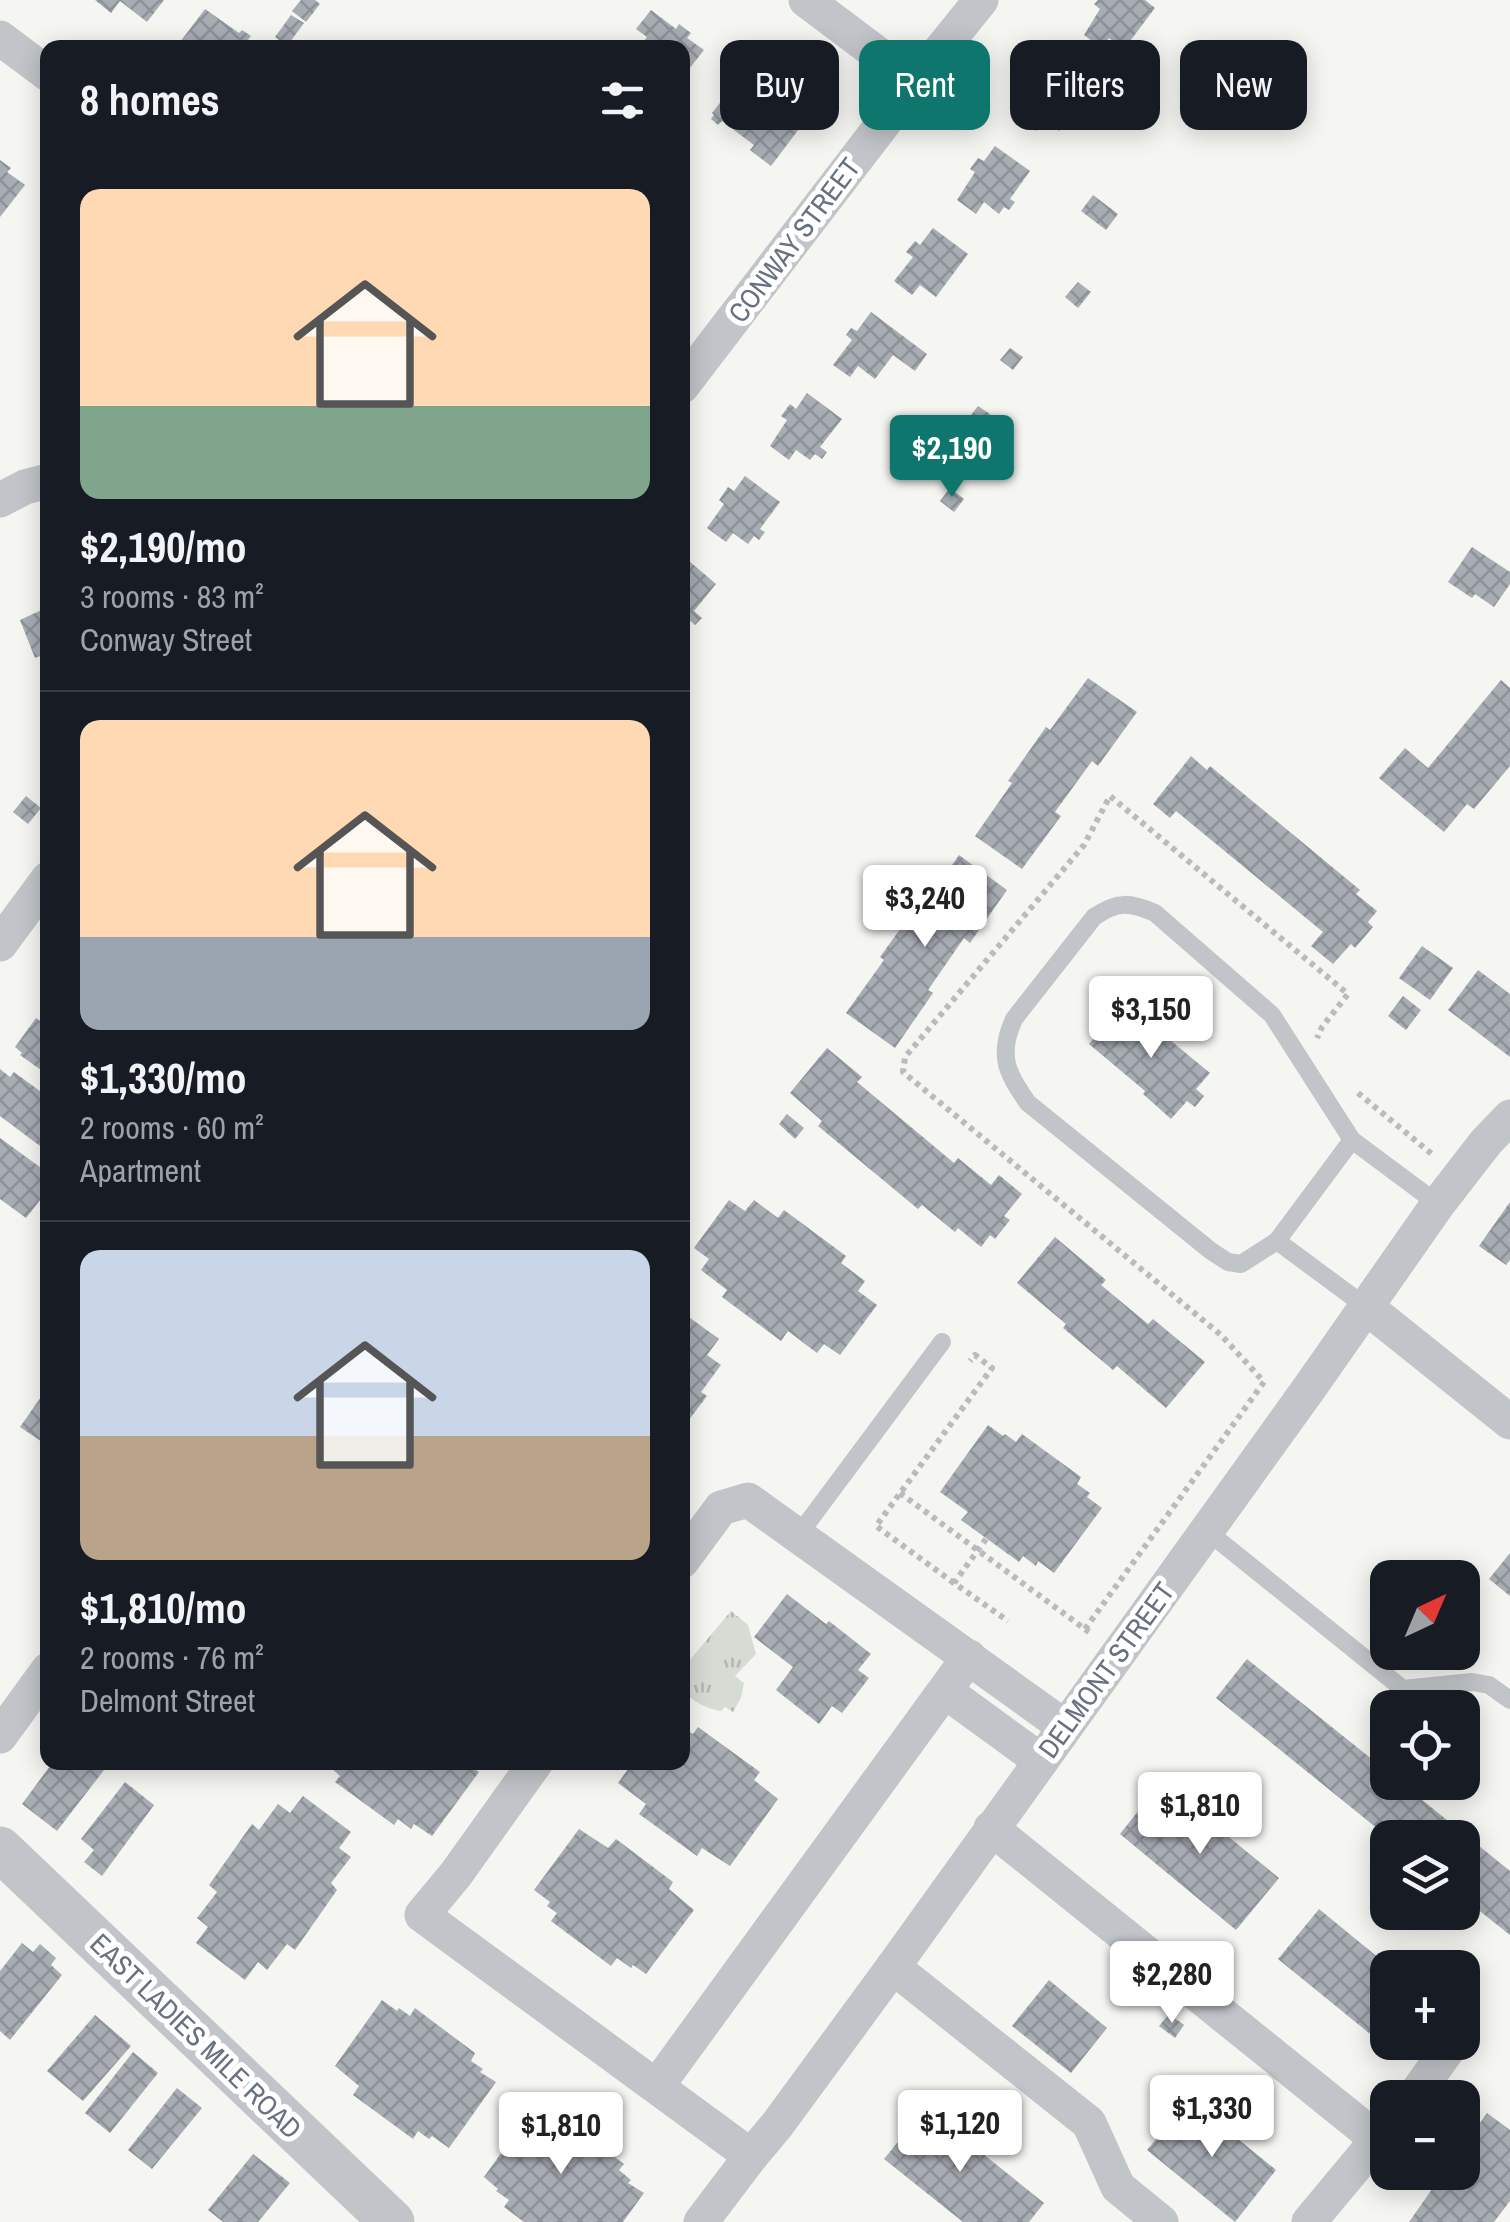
<!DOCTYPE html>
<meta charset="utf-8">
<style>
body{margin:0;font-family:"Archivo Narrow",sans-serif;background:#242831;color:#f1f3f6;height:100vh;display:flex;flex-direction:column;font-size:38px;white-space:nowrap}
*{box-sizing:border-box;margin:0}
p{font-size:32px;color:#9ea1a6}
.icon{flex:none;width:55px;height:55px;fill:none;stroke:currentColor;stroke-width:2;stroke-linecap:round;stroke-linejoin:round}
.map{position:relative;flex:1;overflow:hidden}
.details{position:absolute;left:40px;top:40px;width:650px;height:1730px;display:flex;flex-direction:column;background:#171b24;border-radius:20px;box-shadow:0 5px 25px #0003}
.details>*{flex:none}
.guide{position:absolute;left:720px;top:40px;width:640px;height:90px;display:flex;gap:20px}
.needle{width:65px;rotate:44deg}
.controls{position:absolute;left:1370px;top:1560px;display:grid;gap:20px}
.controls a{display:grid;place-items:center;width:110px;height:110px;border-radius:20px;background:#171b24;box-shadow:0 5px 25px #0003;font-size:50px}
.price{position:absolute;translate:-50% -85px;padding:0 22px;border-radius:10px;background:#fff;color:#222;font-size:32px;line-height:65px;filter:drop-shadow(0 2px 5px #0008)}
.price::after{content:'';position:absolute;left:50%;top:60px;width:30px;height:22px;margin-left:-15px;background:inherit;clip-path:polygon(0 0,100% 0,50% 100%)}
.price.current{background:#0f766e;color:#fff}
ul{padding:0;list-style:none}
li{display:grid;align-content:center;gap:20px;height:530px;padding:0 40px}
li+li{border-top:2px solid #363941}
li span{display:grid;place-items:center;height:310px;border-radius:20px;color:#555}
li>.icon{margin-inline-start:auto}
span .icon{width:180px;height:180px;fill:#fffc;stroke-width:1}
li b{font-size:42px}
h2{display:flex;justify-content:space-between;align-items:center;height:120px;padding:0 40px;font-size:42px}
.pill{padding:0 35px;border-radius:20px;background:#171b24;box-shadow:0 5px 25px #0003;font-size:35px;line-height:90px}
.pill.current{background:#0f766e;color:#fff}
.map>svg:first-child{display:block}
.park{fill:url(#park-tufts)}
.building{fill:url(#building-cross-hatch)}
.lines{fill:none;stroke-linecap:round;stroke-linejoin:round}
.path{stroke:#b9bbbe;stroke-width:6;stroke-dasharray:5 5;stroke-linecap:butt}
.service{stroke:#c1c4c8;stroke-width:18}
.minor{stroke:#c1c4c8;stroke-width:35}
.tertiary{stroke:#c1c4c8;stroke-width:45}
.labels{text-anchor:middle;stroke-width:10;stroke-linejoin:round;paint-order:stroke}
.street-label{font-size:28px;fill:#667182;stroke:#fff}
</style>
<div class="map">
<svg width="1510" height="2222" viewBox="0 0 1510 2222">
<defs>
<pattern id="park-tufts" width="24" height="20" patternUnits="userSpaceOnUse" patternTransform="scale(2.5)"><rect width="24" height="20" fill="#d6dcd4"/><path d="M3 7l-1-3M5 7V3M7 7l1-3M15 17l-1-3M17 17v-4M19 17l1-3" fill="none" stroke="#b1b7b1"/></pattern>
<pattern id="building-cross-hatch" width="8" height="8" patternUnits="userSpaceOnUse" patternTransform="scale(2.5)"><rect width="8" height="8" fill="#a8adb4"/><path d="M0 0l8 8M0 8l8-8" fill="none" stroke="#8d9198"/></pattern>
</defs>
<rect width="100%" height="100%" fill="#f5f6f2"/>
<path class="park" d="M 731,1611 L 748,1625 L 756,1654 L 735,1676 L 744,1683 L 741,1698 L 733,1712 L 725,1707 L 721,1711 C 705,1708 694,1702 682,1690 L 683,1668 Z"/>
<g class="building">
<polygon points="95,0 164,0 147,22 120,1 111,13"/>
<polygon points="301,0 315,0 320,4 306,22 292,11"/>
<polygon points="1098,0 1145,0 1155,8 1124,49 1109,38 1101,48 1084,35 1100,9 1094,4"/>
<polygon points="205,9 239,33 242,30 251,36 242,48 177,46"/>
<polygon points="651,10 676,29 679,24 691,33 687,38 704,50 682,78 682,48 639,48 647,37 636,29"/>
<polygon points="291,15 304,23 287,46 275,37"/>
<polygon points="1058,63 1092,89 1059,131 1044,120 1036,131 1019,118 1038,90 1032,84 1038,76 1045,80"/>
<polygon points="748,67 770,84 761,95 802,125 771,166 750,150 754,145 722,121 718,125 711,119 714,115 712,113"/>
<polygon points="995,146 1030,171 1010,199 1015,202 1009,210 1004,207 999,214 984,202 976,214 957,200 975,172 970,169 978,158 984,161"/>
<polygon points="0,160 11,168 7,172 25,185 0,217"/>
<polygon points="1093,195 1118,214 1106,230 1081,211"/>
<polygon points="933,228 968,254 936,297 920,285 912,295 894,281 913,257 906,252 915,241 920,245"/>
<polygon points="1078,282 1091,292 1078,308 1065,297"/>
<polygon points="871,312 927,354 915,371 893,355 875,379 858,366 850,377 833,365 852,340 846,335 851,328 857,331"/>
<polygon points="1010,348 1023,357 1013,370 1000,360"/>
<polygon points="807,393 842,419 820,447 827,452 822,459 815,454 810,460 796,450 789,460 770,446 787,420 781,416 790,404 796,409"/>
<polygon points="978,406 990,414 977,432 965,423"/>
<polygon points="745,476 780,502 760,529 765,532 759,540 754,536 748,544 733,533 726,542 707,528 724,504 719,500 728,487 734,491"/>
<polygon points="950,488 964,499 954,512 940,501"/>
<polygon points="1472,547 1510,572 1510,584 1494,607 1475,594 1472,598 1448,582"/>
<polygon points="682,555 716,584 694,611 702,618 695,625 687,618 682,624"/>
<polygon points="48,607 48,653 35,658 20,620"/>
<polygon points="1088,678 1137,712 1098,766 1092,761 1055,812 1061,816 1022,869 975,836 1012,783 1008,781 1046,727 1050,730"/>
<polygon points="1501,680 1510,688 1510,766 1474,809 1467,804 1444,832 1379,778 1405,748 1428,768"/>
<polygon points="1191,756 1207,770 1210,766 1360,890 1356,894 1377,911 1368,922 1373,927 1355,948 1351,944 1333,964 1311,946 1323,932 1176,811 1170,818 1153,804"/>
<polygon points="26,796 41,808 28,824 13,812"/>
<polygon points="959,855 1007,890 970,943 964,938 928,990 933,993 895,1048 846,1013 884,960 880,957 918,904 922,907"/>
<polygon points="1422,946 1453,968 1430,1000 1399,978"/>
<polygon points="1478,970 1510,994 1510,1057 1448,1010"/>
<polygon points="1403,996 1421,1010 1406,1030 1388,1016"/>
<polygon points="1124,1002 1210,1073 1196,1089 1204,1096 1195,1107 1187,1101 1171,1119 1143,1094 1145,1091 1089,1044"/>
<polygon points="36,1018 43,1023 48,1018 48,1075 20,1055 22,1053 15,1047"/>
<polygon points="827,1048 862,1077 857,1082 954,1163 958,1158 991,1185 999,1175 1022,1194 1004,1216 1010,1220 995,1239 990,1235 981,1247 958,1228 955,1232 922,1205 918,1209 818,1126 822,1121 790,1093"/>
<polygon points="0,1069 10,1077 14,1072 48,1097 48,1143 44,1149 0,1116"/>
<polygon points="787,1114 804,1128 795,1139 779,1124"/>
<polygon points="0,1138 48,1173 48,1190 26,1218 0,1199"/>
<polygon points="729,1200 745,1211 754,1200 778,1218 784,1210 846,1256 841,1263 865,1281 858,1291 877,1305 840,1355 824,1344 817,1353 788,1331 781,1341 722,1297 727,1290 701,1270 709,1259 694,1248"/>
<polygon points="1510,1202 1510,1260 1506,1265 1479,1246"/>
<polygon points="1055,1237 1106,1280 1101,1285 1148,1324 1153,1319 1205,1362 1166,1408 1117,1366 1113,1370 1063,1328 1066,1324 1017,1283"/>
<polygon points="682,1312 719,1339 707,1355 721,1365 701,1392 707,1396 682,1429"/>
<polygon points="48,1387 48,1446 20,1427"/>
<polygon points="988,1425 1003,1436 1005,1434 1016,1442 1022,1434 1081,1477 1077,1484 1090,1493 1087,1497 1102,1508 1054,1573 1038,1561 1036,1566 1023,1556 1019,1562 961,1520 968,1512 940,1492"/>
<polygon points="1510,1553 1510,1596 1489,1579"/>
<polygon points="787,1594 826,1624 829,1621 871,1654 858,1670 869,1678 842,1713 832,1706 819,1724 776,1690 793,1667 754,1637"/>
<polygon points="1247,1659 1388,1772 1388,1782 1400,1782 1510,1871 1510,1935 1462,1897 1462,1838 1389,1838 1216,1698"/>
<polygon points="682,1727 693,1734 698,1727 760,1772 754,1780 778,1799 730,1866 702,1848 697,1856 639,1814 646,1804 618,1783 633,1762 682,1762"/>
<polygon points="53,1762 94,1762 104,1770 57,1831 22,1804"/>
<polygon points="329,1762 465,1762 479,1772 432,1836 414,1824 411,1829 398,1819 394,1825 335,1782 340,1776 331,1768 333,1765"/>
<polygon points="125,1782 154,1805 102,1876 84,1862 94,1850 81,1839"/>
<polygon points="1159,1785 1194,1813 1197,1811 1279,1878 1236,1930 1120,1834"/>
<polygon points="303,1796 351,1832 339,1848 351,1857 331,1883 337,1890 295,1950 287,1944 267,1970 258,1962 245,1980 196,1943 208,1927 197,1918 217,1892 209,1885 252,1824 259,1830 278,1804 290,1813"/>
<polygon points="579,1829 608,1848 616,1839 673,1882 669,1889 694,1910 646,1974 633,1965 631,1968 617,1958 611,1966 551,1921 557,1913 547,1906 550,1902 534,1890"/>
<polygon points="1319,1909 1391,1968 1388,1968 1388,2042 1406,2042 1396,2055 1278,1959"/>
<polygon points="22,1943 33,1952 40,1944 56,1958 51,1965 62,1975 10,2040 0,2031 0,1971"/>
<polygon points="1049,1980 1107,2028 1071,2073 1012,2026"/>
<polygon points="382,2000 397,2011 399,2008 410,2016 415,2008 475,2053 471,2061 483,2069 480,2072 496,2082 449,2148 432,2136 429,2139 418,2131 413,2139 353,2095 359,2086 335,2066"/>
<polygon points="1169,2014 1184,2025 1175,2038 1159,2026"/>
<polygon points="95,2015 131,2046 83,2101 47,2071"/>
<polygon points="133,2052 158,2073 110,2133 85,2113"/>
<polygon points="177,2088 202,2108 152,2169 128,2150"/>
<polygon points="1189,2099 1276,2170 1235,2222 1147,2150"/>
<polygon points="926,2108 1044,2203 1029,2222 963,2222 884,2159"/>
<polygon points="531,2111 546,2123 548,2119 560,2126 565,2120 624,2164 619,2170 631,2180 628,2183 644,2193 623,2222 524,2222 504,2207 509,2200 496,2191 498,2189 484,2177"/>
<polygon points="1487,2113 1510,2130 1510,2201 1494,2222 1409,2222 1444,2172 1462,2172 1462,2148"/>
<polygon points="253,2154 290,2183 258,2222 223,2222 208,2210"/>
</g>
<g class="lines">
<g class="path">
<polyline points="1358,1093 1433,1155"/>
<polyline points="900,1493 1089,1632"/>
<polyline points="986,1539 954,1583 1008,1621"/>
<polyline points="954,1583 876,1526 992,1368 975,1355 970,1361"/>
<polyline points="1085,1629 1264,1382 1221,1335 903,1072 905,1057 1084,845 1110,796 1348,994 1322,1027 1317,1038"/>
</g>
<g class="service">
<polyline points="1277,1241 1352,1140"/>
<path d="M 1365,1306 L 1277,1241 L 1241,1264 L 1228,1262 L 1211,1251 L 1028,1103 C 1006,1073 998,1054 1014,1019 L 1094,917 C 1118,901 1129,902 1155,913 L 1272,1015 L 1352,1140 L 1438,1204"/>
<polyline points="1207,1531 1403,1689 1472,1682 1489,1685 1510,1700"/>
<polyline points="797,1537 942,1342"/>
</g>
<g class="minor">
<polyline points="806,0 915,82"/>
<polyline points="0,38 48,74"/>
<polyline points="682,386 915,82 981,0"/>
<polyline points="0,500 25,487 48,481"/>
<polyline points="0,944 48,879"/>
<polyline points="1365,1306 1510,1422"/>
<polyline points="682,1561 721,1508 748,1500 1065,1727"/>
<polyline points="945,1691 1041,1761"/>
<polyline points="0,1736 48,1670"/>
<polyline points="536,1762 456,1874 422,1915 751,2156"/>
<polyline points="991,1828 1377,2139"/>
<polyline points="893,1967 1089,2123 1118,2187 1161,2222"/>
<polyline points="657,2086 969,1657"/>
<polyline points="1413,2098 1453,2042"/>
<polyline points="701,2222 751,2156 777,2125 893,1967 1310,1387 1438,1204 1486,1142 1510,1117"/>
<polyline points="1309,2222 1388,2127"/>
</g>
<polyline class="tertiary" points="0,1849 392,2222"/>
</g>
<g class="labels">
<g class="street-label">
<text transform="translate(794 240) rotate(-53)" y="10">CONWAY STREET</text>
<text transform="translate(1106 1670) rotate(-54)" y="10">DELMONT STREET</text>
<text transform="translate(196 2036) rotate(44)" y="10">EAST LADIES MILE ROAD</text>
</g>
</g>
</svg>
<div class="controls">
<a><svg class="needle" viewBox="-14 -14 28 28"><path d="M0-13l5 13h-10z" fill="#e53935"/><path d="M0 13l5-13h-10z" fill="#9ea1a6"/></svg></a>
<a><svg class="icon" aria-label="locate" viewBox="0 0 24 24"><circle cx="12" cy="12" r="6"/><path d="M12 2v4M12 18v4M2 12h4M18 12h4"/></svg></a>
<a><svg class="icon" aria-label="layers" viewBox="0 0 24 24"><path d="M12 4l9 5-9 5-9-5zM3 14l9 5 9-5"/></svg></a>
<a>+</a>
<a>−</a>
</div>
<b class="price current" style="left:952px;top:500px">$2,190</b>
<b class="price" style="left:925px;top:950px">$3,240</b>
<b class="price" style="left:1151px;top:1061px">$3,150</b>
<b class="price" style="left:1200px;top:1857px">$1,810</b>
<b class="price" style="left:1172px;top:2026px">$2,280</b>
<b class="price" style="left:1212px;top:2160px">$1,330</b>
<b class="price" style="left:960px;top:2175px">$1,120</b>
<b class="price" style="left:561px;top:2177px">$1,810</b>
<div class="guide">
<a class="pill">Buy</a>
<a class="pill current">Rent</a>
<a class="pill">Filters</a>
<a class="pill">New</a>
</div>
<section class="details">
<h2>8 homes<svg class="icon" aria-label="filters" viewBox="0 0 24 24"><path d="M4 7h16M4 17h16"/><circle cx="9" cy="7" r="2"/><circle cx="15" cy="17" r="2"/></svg></h2>
<ul>
<li><span style="background:linear-gradient(#ffd9b3 70%,#7fa58c 0)"><svg class="icon" aria-label="home" viewBox="0 0 24 24"><path d="M3 11l9-7 9 7M6 9v11h12V9"/></svg></span><div><b>$2,190/mo</b><p>3 rooms · 83 m²</p><p>Conway Street</p></div></li>
<li><span style="background:linear-gradient(#ffd9b3 70%,#9aa5b1 0)"><svg class="icon" aria-label="home" viewBox="0 0 24 24"><path d="M3 11l9-7 9 7M6 9v11h12V9"/></svg></span><div><b>$1,330/mo</b><p>2 rooms · 60 m²</p><p>Apartment</p></div></li>
<li><span style="background:linear-gradient(#c9d6e8 60%,#b9a48a 0)"><svg class="icon" aria-label="home" viewBox="0 0 24 24"><path d="M3 11l9-7 9 7M6 9v11h12V9"/></svg></span><div><b>$1,810/mo</b><p>2 rooms · 76 m²</p><p>Delmont Street</p></div></li>
</ul>
</section>
</div>
